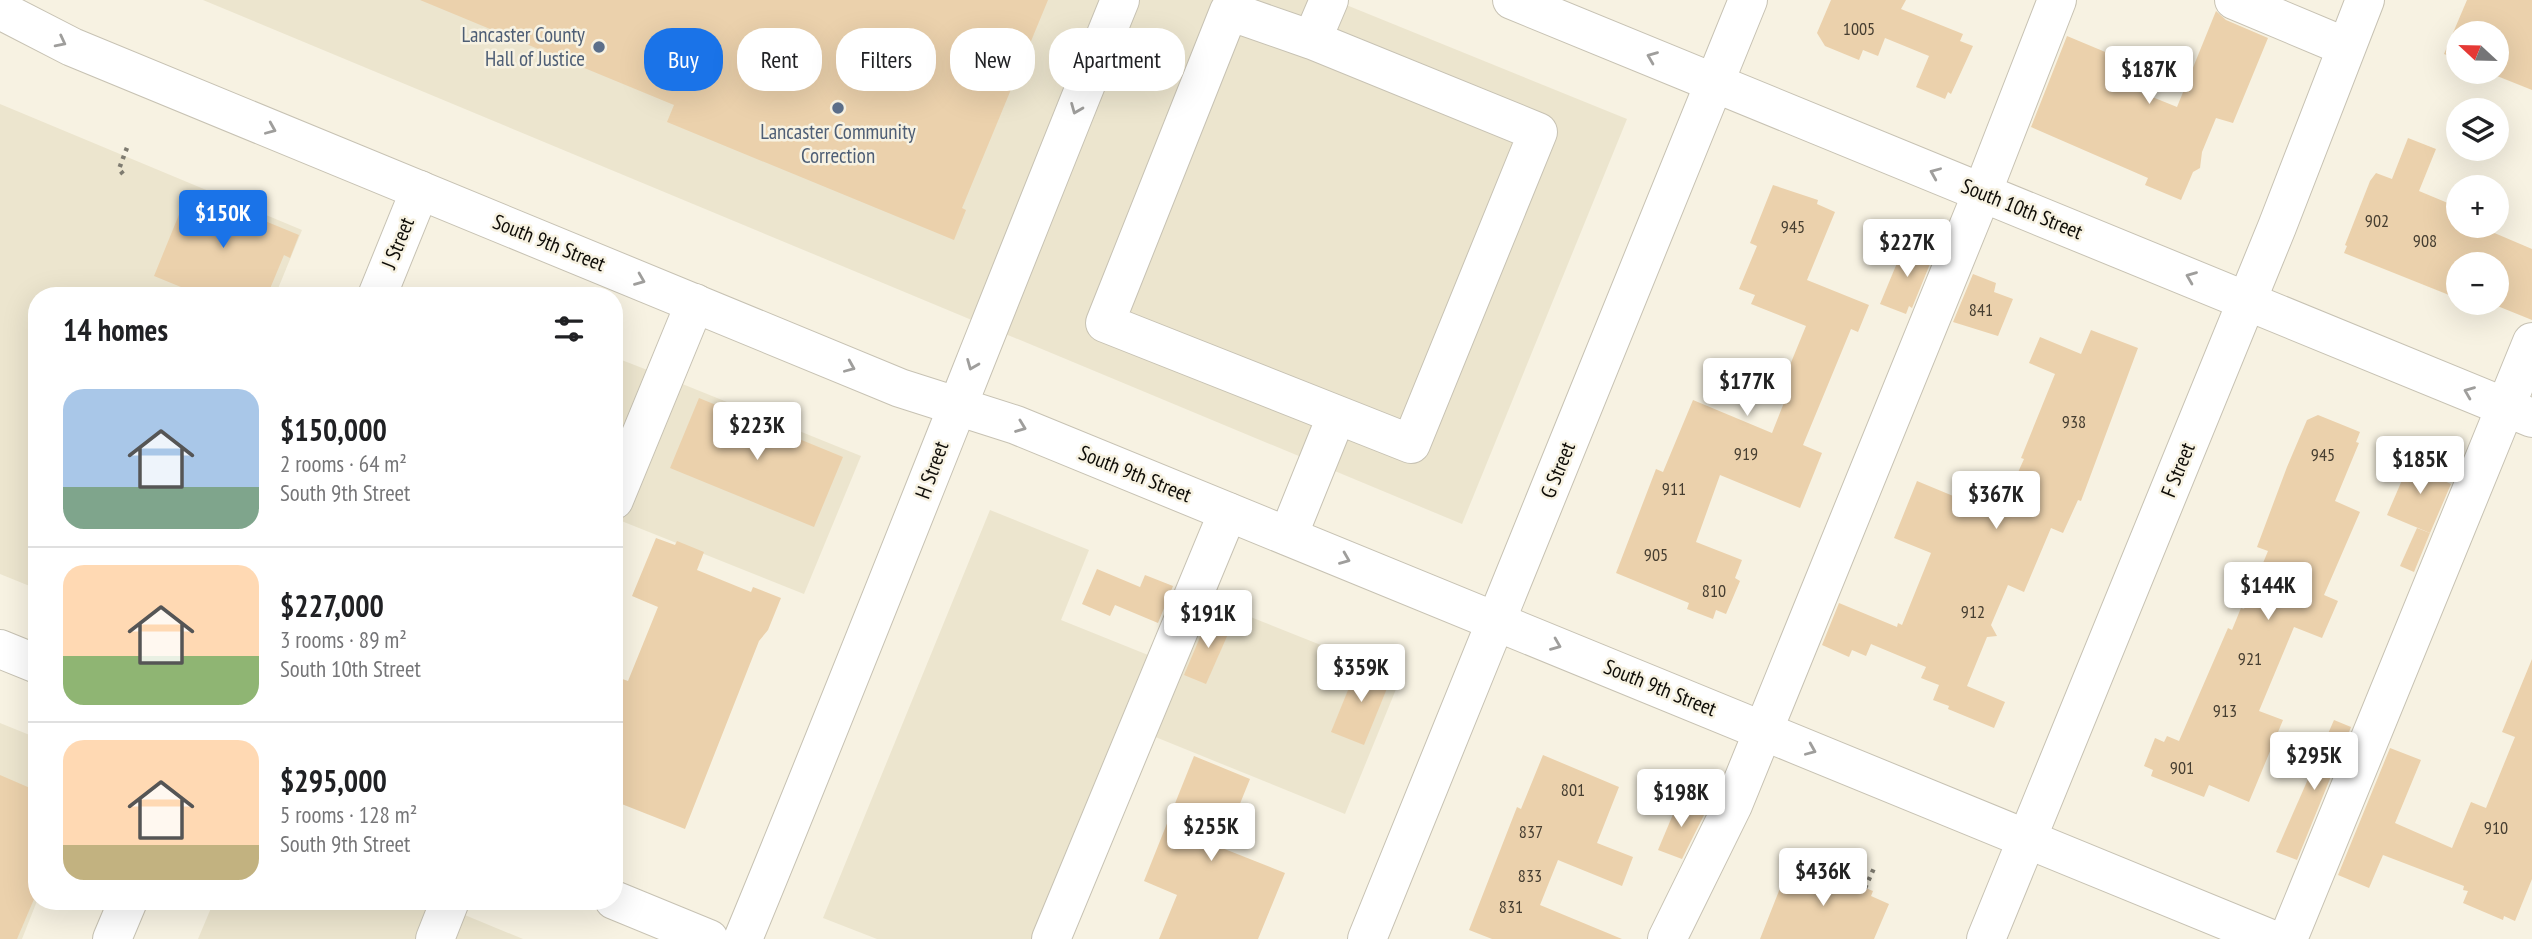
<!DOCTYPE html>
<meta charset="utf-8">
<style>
body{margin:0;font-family:"PT Sans Narrow",sans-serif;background:#f2f2f2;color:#202124;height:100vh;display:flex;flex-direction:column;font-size:26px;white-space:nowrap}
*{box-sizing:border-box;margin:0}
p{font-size:23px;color:#757577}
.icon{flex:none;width:38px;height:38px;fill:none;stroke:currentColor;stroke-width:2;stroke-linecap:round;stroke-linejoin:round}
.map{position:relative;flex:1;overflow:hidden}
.side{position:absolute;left:28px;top:287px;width:595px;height:623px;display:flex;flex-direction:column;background:#fff;border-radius:28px;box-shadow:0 7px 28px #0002}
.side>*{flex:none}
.hud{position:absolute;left:644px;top:28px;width:665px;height:63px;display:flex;gap:14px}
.needle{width:46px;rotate:292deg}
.buttons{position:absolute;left:2446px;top:21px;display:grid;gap:14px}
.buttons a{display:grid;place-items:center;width:63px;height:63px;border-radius:50%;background:#fff;box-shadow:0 7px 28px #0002;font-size:35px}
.price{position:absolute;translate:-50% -60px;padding:0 16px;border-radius:7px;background:#fff;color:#222;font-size:23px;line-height:46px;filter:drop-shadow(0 2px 4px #0008)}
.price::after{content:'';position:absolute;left:50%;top:42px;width:21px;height:16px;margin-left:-10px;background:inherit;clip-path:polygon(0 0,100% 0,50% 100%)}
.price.on{background:#1a73e8;color:#fff}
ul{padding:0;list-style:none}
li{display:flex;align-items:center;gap:21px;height:175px;padding:0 35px}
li+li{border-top:2px solid #e0e0e0}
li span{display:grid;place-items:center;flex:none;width:196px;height:140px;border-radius:21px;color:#555}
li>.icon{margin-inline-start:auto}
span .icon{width:84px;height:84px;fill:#fffc;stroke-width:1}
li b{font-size:30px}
h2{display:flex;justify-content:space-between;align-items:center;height:84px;padding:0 35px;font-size:30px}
.tag{padding:0 24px;border-radius:28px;background:#fff;box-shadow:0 7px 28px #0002;font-size:24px;line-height:63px}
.tag.on{background:#1a73e8;color:#fff}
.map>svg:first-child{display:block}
.built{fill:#ece5ce}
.building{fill:#ebd1ac}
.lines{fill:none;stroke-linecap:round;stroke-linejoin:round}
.minor-casing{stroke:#c7c2b3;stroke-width:40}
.major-casing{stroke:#c7c2b3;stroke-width:40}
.path{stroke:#7e7b70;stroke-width:4.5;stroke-dasharray:3.5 5;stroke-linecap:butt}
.minor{stroke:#fff;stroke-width:38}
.major{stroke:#fff;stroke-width:38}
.oneway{stroke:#9f9e9c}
.service-dot{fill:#5c6f8a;stroke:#f7f2e2;stroke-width:2.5}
.labels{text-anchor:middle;stroke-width:5;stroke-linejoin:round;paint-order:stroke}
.number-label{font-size:18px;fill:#463e31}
.service-label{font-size:21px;fill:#4e5e75;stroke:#f7f2e2;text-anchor:end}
.street-label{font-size:21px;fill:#0f0d08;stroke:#f7f2e2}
</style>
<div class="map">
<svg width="2532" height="939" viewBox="0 0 2532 939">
<rect width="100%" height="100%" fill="#f7f2e2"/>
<g class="built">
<polygon points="203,0 1334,0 1627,119 1462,524"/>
<polygon points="0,104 302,230 275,296 37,296 37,589 0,574"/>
<polygon points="614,357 655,373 614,473"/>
<polygon points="675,381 861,456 804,594 619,520"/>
<polygon points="990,510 1089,550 1061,620 1158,659 1042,939 877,939 823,918"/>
<polygon points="1203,598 1401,677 1345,814 1148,734"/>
<polygon points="0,723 37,738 37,901 22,939 0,939"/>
<polygon points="214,901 431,901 523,939 198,939"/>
</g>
<g class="building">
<polygon points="420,0 1048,0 962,208 966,210 954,240 667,122 674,105"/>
<polygon points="1831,0 1906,0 1901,9 1963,34 1960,41 1973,46 1951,94 1948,92 1945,99 1916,87 1929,56 1885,38 1878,56 1863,50 1859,60 1825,46 1817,33"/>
<polygon points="2467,0 2532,0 2532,90 2487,72 2497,72 2497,33 2459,33 2459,60 2444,54"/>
<polygon points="2216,11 2226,20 2268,38 2233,123 2216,118 2202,152 2200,168 2193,172 2181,200 2145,185 2148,178 2031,127 2067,36 2134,64 2125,86 2177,107"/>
<polygon points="2408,138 2436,149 2419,191 2455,206 2451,215 2459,218 2459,226 2478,226 2532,249 2532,320 2490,303 2497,303 2497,264 2459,264 2459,299 2344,253 2347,246 2345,245 2370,181 2376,173 2392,179"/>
<polygon points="1773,185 1818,200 1817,204 1835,212 1807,280 1869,305 1858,332 1851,329 1803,445 1822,453 1800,508 1720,475 1696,542 1742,560 1735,578 1740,581 1726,614 1716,610 1713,619 1687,609 1689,603 1616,573 1656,469 1663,472 1693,400 1772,433 1791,385 1783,382 1806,326 1751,304 1755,295 1739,289 1757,246 1750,243"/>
<polygon points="189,190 299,235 290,258 284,255 267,296 203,296 154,276"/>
<polygon points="1910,244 1934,254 1912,308 1909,306 1906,314 1880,304 1902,251 1907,253"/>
<polygon points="1973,274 1996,283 1994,292 2013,299 1998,336 1953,322"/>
<polygon points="2091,330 2138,348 2081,501 2078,500 2063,533 2051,528 2024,592 2008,585 1991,625 1997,636 1987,637 1967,686 2005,702 1994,728 1948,709 1949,706 1933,700 1939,685 1921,678 1926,667 1871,644 1866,656 1852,650 1849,657 1822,645 1839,603 1897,627 1898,623 1902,625 1931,553 1894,538 1917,481 1999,515 2024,459 2021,458 2055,374 2029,363 2040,337 2081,354"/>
<polygon points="699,398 843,457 814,527 670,468"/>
<polygon points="2318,415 2360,432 2356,442 2359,443 2335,501 2360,512 2324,595 2338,601 2322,638 2294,627 2259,711 2283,720 2249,802 2209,785 2204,797 2151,776 2153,770 2144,766 2155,738 2164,742 2167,736 2179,741 2228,628 2232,630 2241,608 2244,609 2268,551 2257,547 2287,467 2307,420"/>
<polygon points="2412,457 2446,471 2442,480 2451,484 2430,533 2387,515"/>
<polygon points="2417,528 2430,533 2414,572 2400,566"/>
<polygon points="656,538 675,545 677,541 704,552 697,570 751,592 753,587 781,598 768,630 759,641 685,829 614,801 614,676 628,681 658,607 632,596"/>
<polygon points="1097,569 1140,587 1145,575 1173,586 1158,623 1115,605 1110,616 1082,604"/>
<polygon points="1209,616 1232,625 1206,684 1184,675"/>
<polygon points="2532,659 2532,879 2515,921 2504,916 2503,920 2463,903 2468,891 2463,890 2464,886 2383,855 2369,888 2338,875 2390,748 2421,760 2395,823 2452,848 2471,802 2486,808 2515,737 2502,732"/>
<polygon points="1359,663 1392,676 1364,745 1331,732"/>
<polygon points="2334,720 2351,727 2297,860 2276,852"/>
<polygon points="1543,755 1619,787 1597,843 1633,857 1622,886 1558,860 1540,905 1622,939 1492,939 1469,930 1517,807 1521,809"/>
<polygon points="1194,756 1250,779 1222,848 1285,873 1258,939 1159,939 1177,895 1144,881"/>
<polygon points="0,775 37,791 37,892 17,939 0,939"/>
<polygon points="1679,800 1706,811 1682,859 1658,850"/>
<polygon points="1790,863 1809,871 1811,866 1873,891 1871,896 1889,904 1874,939 1760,939"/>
</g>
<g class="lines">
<defs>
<g id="minor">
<polyline points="2234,0 2346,47"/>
<polyline points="1312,40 1229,11 1105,323 1411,444 1538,132 1312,40 1329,0"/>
<polyline points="377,296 420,190"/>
<polyline points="614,500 695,303"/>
<polyline points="1288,536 1336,417"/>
<polyline points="0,649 37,664"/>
<polyline points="614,900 709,939"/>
<polyline points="112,939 128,901"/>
<polyline points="435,939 450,901"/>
<path d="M 743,939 C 872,627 993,313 1120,0"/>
<polyline points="1051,939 1228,512"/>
<polyline points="1367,939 1748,0"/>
<polyline points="1667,939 1733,805 1982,193 2057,0"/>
<polyline points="1986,939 2277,227 2365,0"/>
<polyline points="2288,939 2532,342"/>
</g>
<g id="major">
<polyline points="1512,0 2532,418"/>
<polyline points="0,10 72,47 900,388 1016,425 2271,939"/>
</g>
</defs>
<use href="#minor" class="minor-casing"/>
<use href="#major" class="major-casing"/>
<g class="path">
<polyline points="123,174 119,169 128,145"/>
<polyline points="1818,868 1827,846"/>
<polyline points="1865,888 1875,866"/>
</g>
<use href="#minor" class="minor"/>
<use href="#major" class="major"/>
</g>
<defs><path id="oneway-chevron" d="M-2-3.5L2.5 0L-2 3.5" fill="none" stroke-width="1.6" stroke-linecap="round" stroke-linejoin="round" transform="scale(1.75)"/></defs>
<g class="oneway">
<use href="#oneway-chevron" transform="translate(61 42) rotate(27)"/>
<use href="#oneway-chevron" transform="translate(1652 57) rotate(-158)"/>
<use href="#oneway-chevron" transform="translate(1076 109) rotate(112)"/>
<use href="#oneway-chevron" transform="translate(271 129) rotate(23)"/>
<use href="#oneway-chevron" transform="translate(1935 173) rotate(-157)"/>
<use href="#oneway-chevron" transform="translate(2191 277) rotate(-158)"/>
<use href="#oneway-chevron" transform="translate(640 280) rotate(22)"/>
<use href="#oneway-chevron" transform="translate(972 365) rotate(112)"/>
<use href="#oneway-chevron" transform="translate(850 367) rotate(23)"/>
<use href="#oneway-chevron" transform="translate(2469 392) rotate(-158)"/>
<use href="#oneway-chevron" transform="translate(1021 427) rotate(21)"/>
<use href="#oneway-chevron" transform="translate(1345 559) rotate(22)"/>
<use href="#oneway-chevron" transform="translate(1556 645) rotate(22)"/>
<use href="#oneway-chevron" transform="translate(1811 750) rotate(23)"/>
</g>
<g class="service-dot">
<circle cx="599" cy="47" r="7"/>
<circle cx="838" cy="108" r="7"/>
</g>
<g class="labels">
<g class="number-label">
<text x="1859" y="35">1005</text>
<text x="2377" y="227">902</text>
<text x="1793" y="233">945</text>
<text x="2425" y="247">908</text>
<text x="1981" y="316">841</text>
<text x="2074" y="428">938</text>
<text x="1746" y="460">919</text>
<text x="2323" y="461">945</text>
<text x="1674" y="495">911</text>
<text x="1656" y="561">905</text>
<text x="1714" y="597">810</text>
<text x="1973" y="618">912</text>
<text x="2250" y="665">921</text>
<text x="2225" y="717">913</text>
<text x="2182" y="774">901</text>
<text x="1573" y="796">801</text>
<text x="2496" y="834">910</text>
<text x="1531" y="838">837</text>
<text x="1530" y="882">833</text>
<text x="1511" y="913">831</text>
</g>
<g class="service-label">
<text x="585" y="42">Lancaster County<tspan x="585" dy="24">Hall of Justice</tspan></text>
<text x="838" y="139" text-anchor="middle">Lancaster Community<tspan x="838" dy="24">Correction</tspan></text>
</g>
<g class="street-label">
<text transform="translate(2022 209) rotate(22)" y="7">South 10th Street</text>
<text transform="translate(398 243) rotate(-68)" y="7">J Street</text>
<text transform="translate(549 243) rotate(22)" y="7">South 9th Street</text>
<text transform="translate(932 470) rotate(-70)" y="7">H Street</text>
<text transform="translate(1558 470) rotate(-68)" y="7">G Street</text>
<text transform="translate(2178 470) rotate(-68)" y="7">F Street</text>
<text transform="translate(1135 474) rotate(22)" y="7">South 9th Street</text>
<text transform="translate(1660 688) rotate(22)" y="7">South 9th Street</text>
</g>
</g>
</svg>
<div class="buttons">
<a><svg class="needle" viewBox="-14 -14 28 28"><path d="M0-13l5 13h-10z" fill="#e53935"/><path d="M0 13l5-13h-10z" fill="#757577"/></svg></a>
<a><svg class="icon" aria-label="layers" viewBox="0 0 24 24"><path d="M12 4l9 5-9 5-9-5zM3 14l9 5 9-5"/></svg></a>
<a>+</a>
<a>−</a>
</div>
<b class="price" style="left:2149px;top:106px">$187K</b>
<b class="price on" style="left:223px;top:250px">$150K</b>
<b class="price" style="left:1907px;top:279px">$227K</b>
<b class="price" style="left:1747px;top:418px">$177K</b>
<b class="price" style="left:757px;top:462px">$223K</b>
<b class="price" style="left:2420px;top:496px">$185K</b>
<b class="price" style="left:1996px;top:531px">$367K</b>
<b class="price" style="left:2268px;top:622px">$144K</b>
<b class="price" style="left:1208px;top:650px">$191K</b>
<b class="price" style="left:1361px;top:704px">$359K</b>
<b class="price" style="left:2314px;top:792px">$295K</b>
<b class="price" style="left:1681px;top:829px">$198K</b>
<b class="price" style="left:1211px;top:863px">$255K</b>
<b class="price" style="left:1823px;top:908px">$436K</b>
<div class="hud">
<a class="tag on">Buy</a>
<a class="tag">Rent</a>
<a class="tag">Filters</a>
<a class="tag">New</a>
<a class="tag">Apartment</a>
</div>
<section class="side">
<h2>14 homes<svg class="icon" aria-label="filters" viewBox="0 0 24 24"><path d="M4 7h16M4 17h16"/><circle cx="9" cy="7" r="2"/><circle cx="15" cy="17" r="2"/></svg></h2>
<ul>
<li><span style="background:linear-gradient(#a9c7e8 70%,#7fa58c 0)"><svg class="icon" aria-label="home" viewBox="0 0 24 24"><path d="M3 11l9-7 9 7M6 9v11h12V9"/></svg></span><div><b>$150,000</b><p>2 rooms · 64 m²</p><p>South 9th Street</p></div></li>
<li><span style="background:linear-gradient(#ffd9b3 65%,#8fb573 0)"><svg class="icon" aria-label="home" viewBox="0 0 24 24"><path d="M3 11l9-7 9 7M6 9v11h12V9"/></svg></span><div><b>$227,000</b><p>3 rooms · 89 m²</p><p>South 10th Street</p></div></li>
<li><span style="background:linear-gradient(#ffd9b3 75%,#c2b280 0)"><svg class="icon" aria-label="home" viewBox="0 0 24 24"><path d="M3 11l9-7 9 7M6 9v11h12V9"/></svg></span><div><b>$295,000</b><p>5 rooms · 128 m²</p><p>South 9th Street</p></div></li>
</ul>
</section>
</div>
